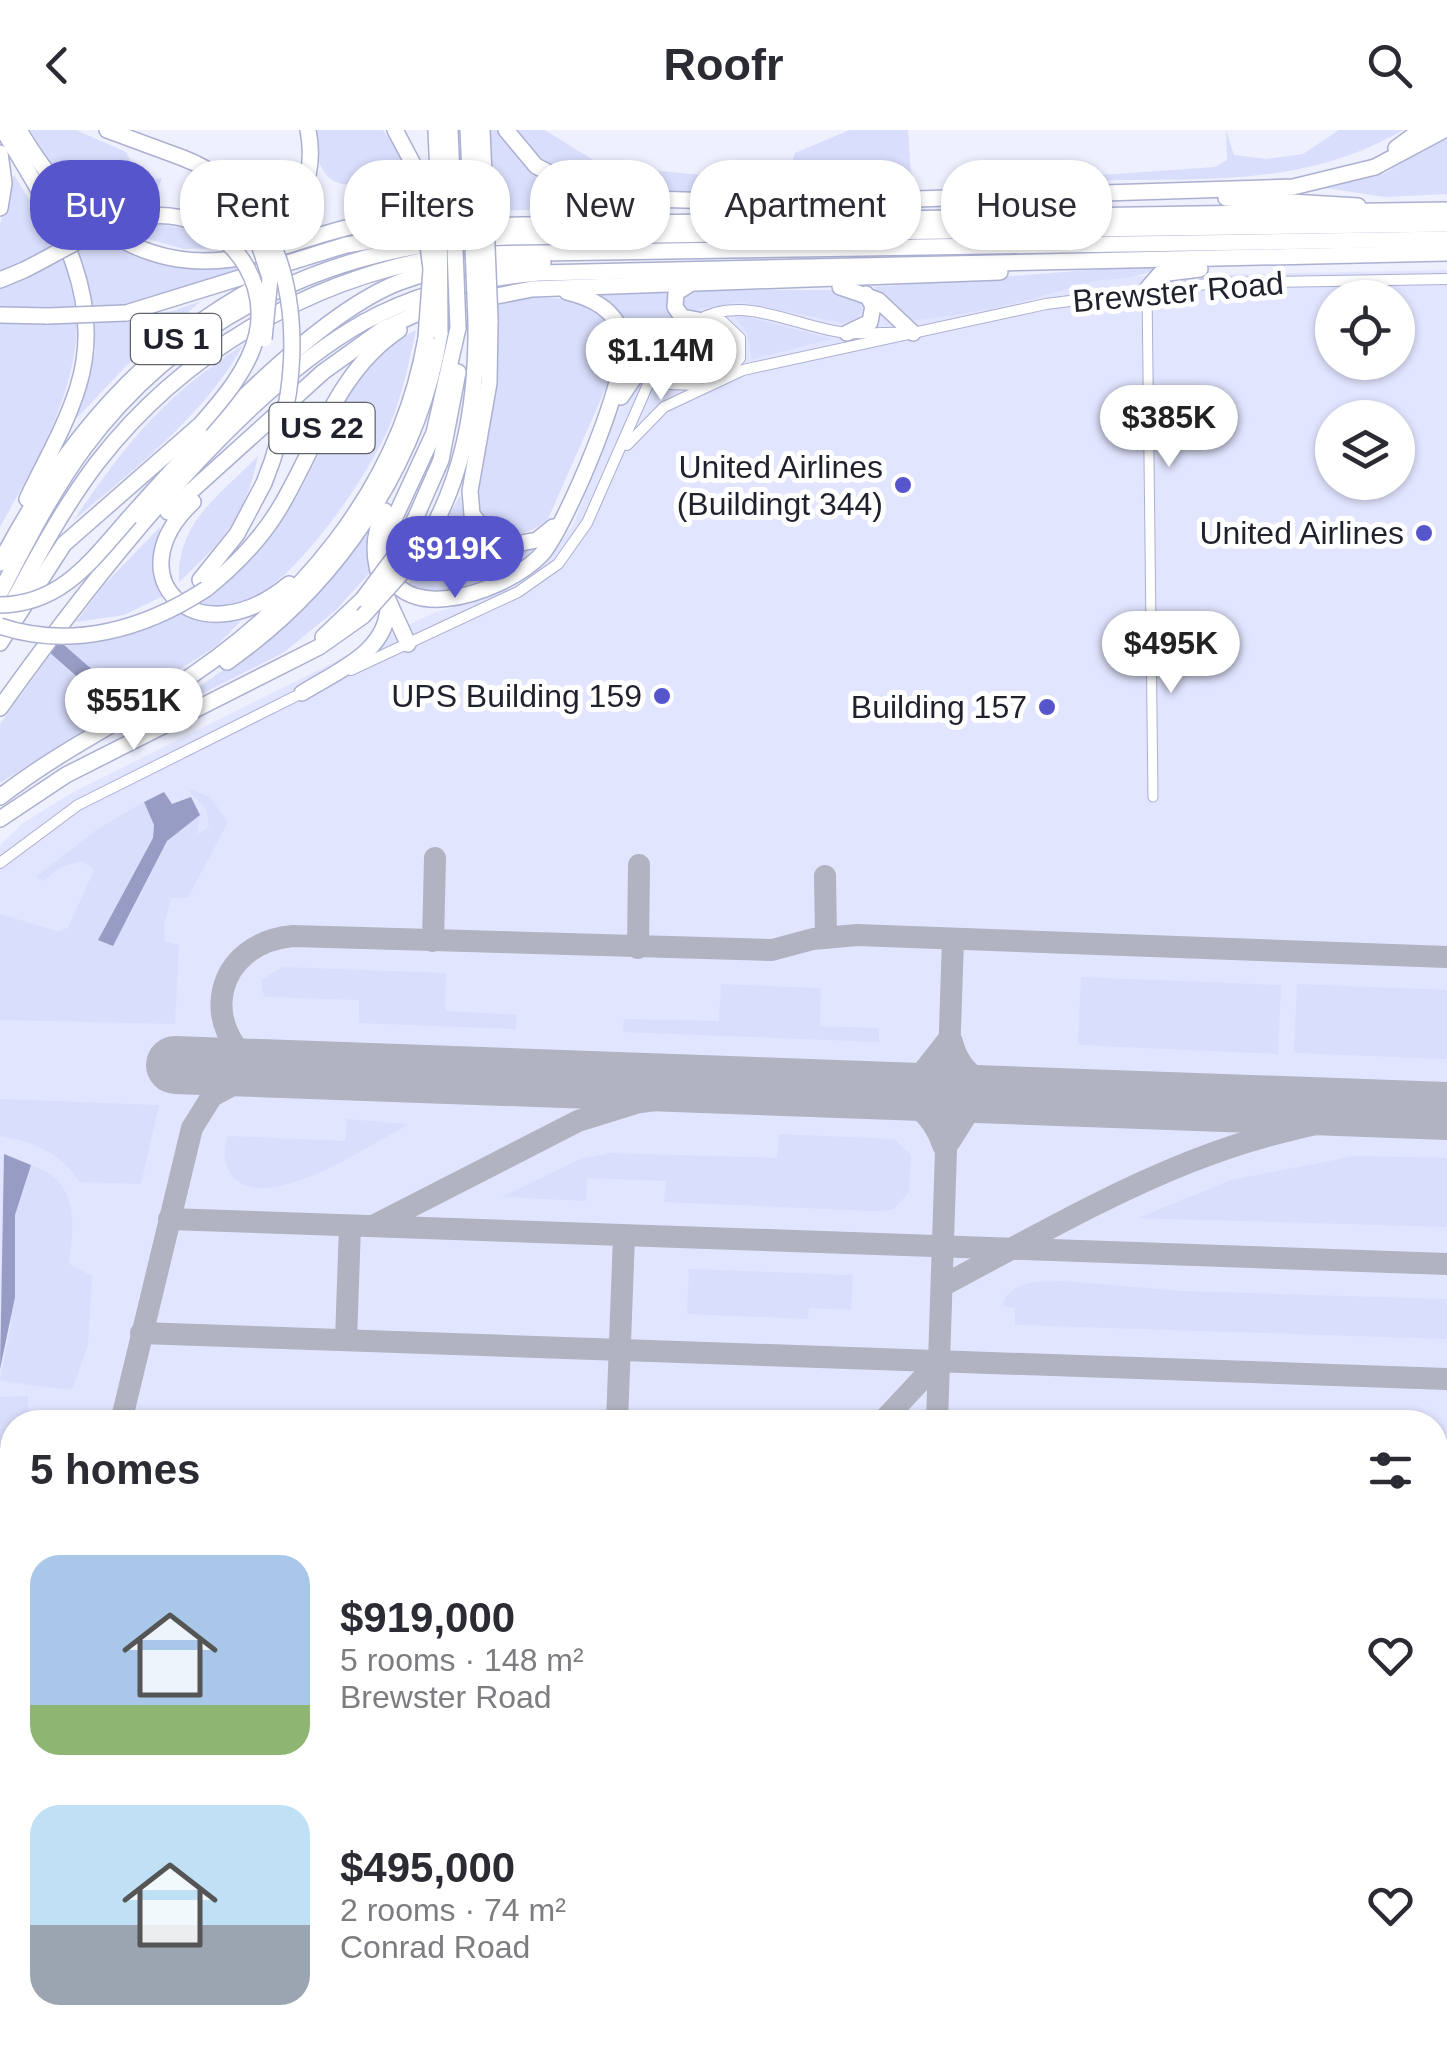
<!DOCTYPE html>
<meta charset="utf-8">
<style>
body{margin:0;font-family:Arial,sans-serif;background:#f2f2f3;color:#2b2b33;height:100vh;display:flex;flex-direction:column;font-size:38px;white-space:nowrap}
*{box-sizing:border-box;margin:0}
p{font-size:32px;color:#7c7c81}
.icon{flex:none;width:55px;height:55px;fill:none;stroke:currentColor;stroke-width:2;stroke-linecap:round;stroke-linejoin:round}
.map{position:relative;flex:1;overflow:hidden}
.side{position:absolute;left:0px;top:1280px;width:1448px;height:640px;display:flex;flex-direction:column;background:#fff;border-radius:40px 40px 0 0;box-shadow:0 2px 8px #0004}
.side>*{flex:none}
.guide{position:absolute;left:30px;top:30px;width:1388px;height:90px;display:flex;gap:20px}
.tools{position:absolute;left:1315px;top:150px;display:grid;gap:20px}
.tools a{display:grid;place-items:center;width:100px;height:100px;border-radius:50%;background:#fff;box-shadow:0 2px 8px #0004;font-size:50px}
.price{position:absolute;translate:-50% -85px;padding:0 22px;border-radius:35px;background:#fff;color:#222;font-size:32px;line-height:65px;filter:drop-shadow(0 2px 5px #0008)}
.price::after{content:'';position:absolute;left:50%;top:60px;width:30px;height:22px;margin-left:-15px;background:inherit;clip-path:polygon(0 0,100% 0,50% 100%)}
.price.current{background:#5755cc;color:#fff}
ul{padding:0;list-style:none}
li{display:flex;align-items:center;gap:30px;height:250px;padding:0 30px}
li span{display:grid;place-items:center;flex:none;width:280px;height:200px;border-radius:30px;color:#555}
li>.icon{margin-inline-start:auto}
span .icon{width:120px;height:120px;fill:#fffc;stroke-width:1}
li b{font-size:42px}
h2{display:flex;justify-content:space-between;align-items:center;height:120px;padding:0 30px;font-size:42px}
.pill{padding:0 35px;border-radius:40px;background:#fff;box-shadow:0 2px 8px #0004;font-size:35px;line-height:90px}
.pill.current{background:#5755cc;color:#fff}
header{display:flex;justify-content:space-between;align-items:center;height:130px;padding:0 30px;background:#fff;font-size:45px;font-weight:700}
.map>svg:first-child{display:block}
.built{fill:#e2e5ff;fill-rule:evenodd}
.green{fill:#d9defc}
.water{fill:#979cc4}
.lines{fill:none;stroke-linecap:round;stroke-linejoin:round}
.river{stroke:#979cc4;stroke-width:15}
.taxiway{stroke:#b1b3c0;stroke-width:22}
.runway{stroke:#b1b3c0;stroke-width:58}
.minor-casing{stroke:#abb0d1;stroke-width:11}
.tertiary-casing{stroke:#abb0d1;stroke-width:12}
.motorway-casing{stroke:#abb0d1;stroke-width:18}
.minor{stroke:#fff;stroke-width:9}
.tertiary{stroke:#fff;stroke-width:10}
.motorway{stroke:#fff;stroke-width:15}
.rail{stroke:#747683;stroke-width:2.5;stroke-dasharray:15 8;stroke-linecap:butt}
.motorway-bridge-casing{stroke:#abb0d1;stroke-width:18;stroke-linecap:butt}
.motorway-bridge{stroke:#fff;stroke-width:15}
.poi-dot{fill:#5755cc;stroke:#fff;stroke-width:4}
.labels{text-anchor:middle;stroke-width:10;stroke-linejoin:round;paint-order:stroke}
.shield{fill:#fff;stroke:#62646c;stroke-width:2.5}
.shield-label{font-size:30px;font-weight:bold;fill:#1f212d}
.street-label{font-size:32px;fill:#1f212d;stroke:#fff}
.poi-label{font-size:32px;fill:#1f212d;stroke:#fff;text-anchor:end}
</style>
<header><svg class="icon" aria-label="back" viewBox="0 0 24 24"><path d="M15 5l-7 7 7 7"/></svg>Roofr<svg class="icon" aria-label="search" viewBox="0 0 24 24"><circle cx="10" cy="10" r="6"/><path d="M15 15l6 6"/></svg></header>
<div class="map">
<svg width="1447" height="1920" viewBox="0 0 1447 1920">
<rect width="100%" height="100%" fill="#eef0fe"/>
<path class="built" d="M 1447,140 L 1447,1920 L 0,1920 L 0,715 L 23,693 L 75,661 L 433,483 L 478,470 L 523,449 L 552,425 L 573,395 L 635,241 L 637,219 L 615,165 L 904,158 L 1049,148 ZM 1332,168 L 1398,168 L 1398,232 L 1332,232 ZM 1332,288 L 1398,288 L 1398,352 L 1332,352 ZM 12,1292 L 1435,1292 L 1435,1908 L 12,1908 Z"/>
<g class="green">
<polygon points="30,0 76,0 126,22 140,50 162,48 152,75 106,89 54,40"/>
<path d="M 312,0 L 383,0 L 401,26 L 416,82 L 382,77 L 367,65 L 366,55 C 356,51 352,55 342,54 C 318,49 316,20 312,0 Z"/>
<path d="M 486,0 L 499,0 C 531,59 567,65 628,77 L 491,81 Z"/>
<path d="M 515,0 L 545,0 L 601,35 L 782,53 L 790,63 C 706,63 566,81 515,0 Z"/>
<polygon points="850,0 908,0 911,46 919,57 815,61 803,57 791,35 795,23"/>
<path d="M 1226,0 L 1234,25 L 1266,29 L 1303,24 L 1339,0 L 1403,0 C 1300,60 1195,47 1080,51 L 1087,46 L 1215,37 L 1227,30 Z"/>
<polygon points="1447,5 1447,64 1385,67 1325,58 1384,44"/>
<polygon points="14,45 58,117 0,144 0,94"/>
<polygon points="148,93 198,100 224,118 184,119 120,101"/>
<polygon points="103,108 143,127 236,132 240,139 170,166 94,180 78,121"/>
<polygon points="64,128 77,180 0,179 0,155"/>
<path d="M 1140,136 L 1159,137 C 1132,153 1106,146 1078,155 C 1025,173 967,185 911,191 L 873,157 Z"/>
<polygon points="669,160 667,172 675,190 648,213 625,246 608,172 599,163"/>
<path d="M 689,160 L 832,160 C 846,161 861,163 862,179 L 857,190 L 843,193 L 740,172 L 687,181 L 682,177 L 681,166 Z"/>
<path d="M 529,167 L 570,169 L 602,183 L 616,211 L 612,244 L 548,389 C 516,416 491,405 475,369 L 498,217 L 496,174 Z"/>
<polygon points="201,171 125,237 76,289 95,221 94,191 173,181"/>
<polygon points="733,185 744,186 832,209 752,229 747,203"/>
<path d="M 0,190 L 77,192 C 76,266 35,334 0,397 Z"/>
<path d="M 710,197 L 720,198 L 732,208 C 738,238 694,255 670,245 L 667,236 C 675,217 690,203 710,197 Z"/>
<path d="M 416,200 C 409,232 402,267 389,297 C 367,348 286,470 228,477 C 218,479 207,475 197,473 C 234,444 268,414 293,373 C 331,311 345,236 416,200 Z"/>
<path d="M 243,215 C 204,286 135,338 74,390 C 126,313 164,266 243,215 Z"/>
<path d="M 258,326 C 246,386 223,411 179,452 C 176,393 219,366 258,326 Z"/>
<path d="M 460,366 C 468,406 493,422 533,420 C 493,451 457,474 408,454 Z"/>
<polygon points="160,397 155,434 163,466 124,485 76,492 105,454"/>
<path d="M 366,403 L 372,440 L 336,480 L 283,523 L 144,593 C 228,540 306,484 366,403 Z"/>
<polygon points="180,483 220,493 241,491 215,517 0,653 0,594 50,525 62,516 108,510"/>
<polygon points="186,658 210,667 228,692 188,767 171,768 164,795 165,812 179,815 175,894 0,890 0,784 57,801 68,798 94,740 82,731 61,737 43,751 36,747 96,700 144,672 154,695 153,708 98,809 128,790 167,711 200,685 197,704 209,697 206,679"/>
<polygon points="283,837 446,843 445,881 517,885 516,899 359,893 359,870 264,867 261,850"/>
<polygon points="1081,847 1281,855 1278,924 1078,915"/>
<polygon points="721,854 821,858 820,896 879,898 879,912 623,902 624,889 719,891"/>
<polygon points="1297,854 1447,860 1447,929 1294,923"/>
<path d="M 0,969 L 159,975 L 141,1054 L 80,1052 C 61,1024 34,1011 0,1006 Z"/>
<path d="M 347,989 L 409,994 C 373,1013 262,1089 231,1044 C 223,1033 223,1019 228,1006 L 345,1011 Z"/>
<polygon points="779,1004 894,1009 911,1025 909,1062 893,1080 875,1081 664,1072 666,1051 587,1048 586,1071 502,1067 578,1030 609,1023 777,1028"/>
<polygon points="1355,1026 1447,1028 1447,1097 1138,1088 1231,1050"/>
<path d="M 31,1035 C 80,1052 74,1091 69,1134 L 92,1146 L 88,1215 L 72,1260 L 0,1251 L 11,1196 L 15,1085 Z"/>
<polygon points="689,1139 853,1145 851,1180 809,1178 808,1189 687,1184"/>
<path d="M 1064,1151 L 1183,1161 L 1447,1169 L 1447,1209 L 1015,1195 L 1015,1178 L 1002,1176 C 1011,1148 1040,1152 1064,1151 Z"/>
<polygon points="28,1266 28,1292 12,1292 12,1679 0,1670 0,1267"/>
</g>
<g class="water">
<polygon points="164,662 172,674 191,667 200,685 167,711 113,816 98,810 153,708 154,695 144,672"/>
<polygon points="4,1024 31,1035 15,1085 15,1167 0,1239"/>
</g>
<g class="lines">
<polyline class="river" points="56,518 97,554 112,582"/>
<g class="taxiway">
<polyline points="825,746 826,807"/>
<polyline points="433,811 435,728"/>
<polyline points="638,818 639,735"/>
<path d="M 952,912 C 961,949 991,958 1025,967"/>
<polyline points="881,961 919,947 948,910"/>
<path d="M 878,962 C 912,969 932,982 943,1015"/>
<polyline points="950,1011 967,984 1010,966"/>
<polyline points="169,1089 1447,1134"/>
<polyline points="375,1095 578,991 636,973 740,957"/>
<path d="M 942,1156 C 1104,1070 1223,995 1412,980"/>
<polyline points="141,1203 1447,1249"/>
<polyline points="346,1210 350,1096"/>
<path d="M 121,1292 L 192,998 L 212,966 L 260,940 C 196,897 215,813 293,806 L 772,820 L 813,809 L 857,805 L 1447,827"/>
<polyline points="617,1292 624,1106"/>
<polyline points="882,1292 939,1231"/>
<polyline points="937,1292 953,809"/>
<polyline points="1435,1769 1447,1764"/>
<polyline points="1435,1872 1447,1844"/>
<polyline points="1275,1908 1279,1920"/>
<polyline points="1380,1920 1420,1908"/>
</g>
<polyline class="runway" points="175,935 1447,981"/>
<defs>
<g id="minor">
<polyline points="1147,159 1153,667"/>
<polyline points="0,1694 12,1704"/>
<polyline points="186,1920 194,1908"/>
</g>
<g id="tertiary">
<polyline points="702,190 722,191 740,208 740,228 726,245"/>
<path d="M 695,192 C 740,163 792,195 840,202 C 864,205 888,202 912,203"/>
<polyline points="660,233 660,243 669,254 697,255"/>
<polyline points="627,315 664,277 743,240 1046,174 1215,153 1447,149"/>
<polyline points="351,540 518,462 558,434 587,393 653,243 674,209"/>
<polyline points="0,733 78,675 304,562"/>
<polyline points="367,1920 424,1914 480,1920"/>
</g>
<g id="motorway">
<path d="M 3,0 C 50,79 108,161 78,257 C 66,296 44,333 27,369"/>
<path d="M 19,0 C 66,80 132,143 232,129 C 272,123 311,106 350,97 C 378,90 405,91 433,91"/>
<polyline points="107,0 183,28"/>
<polyline points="395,0 412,32 422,69"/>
<polyline points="436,0 439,68"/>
<polyline points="450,0 453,68"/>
<polyline points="468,0 471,68"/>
<polyline points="482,0 485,67"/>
<polyline points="506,0 536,36 583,60 648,69 791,73 1293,57 1375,37 1444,0"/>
<polyline points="1396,18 1421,0"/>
<polyline points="0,23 4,53 0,78"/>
<polyline points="1226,68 1358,76"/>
<path d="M 260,112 C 299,88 317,45 308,0"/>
<polyline points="475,124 1447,109"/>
<polyline points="0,150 24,140"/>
<polyline points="690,154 676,163 675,177 682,187 698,190"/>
<polyline points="840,157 878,170 913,203"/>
<polyline points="1147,159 1160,144 1200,139"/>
<polyline points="126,183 346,115 461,96 1447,80"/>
<polyline points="0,185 48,186"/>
<polyline points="490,190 489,253 470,361 472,384 489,406 511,415 537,410 553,397"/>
<path d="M 458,198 L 434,303 L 384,411 C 379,506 502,465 541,425 C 565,399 632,240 623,207 C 615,179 592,168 567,162"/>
<polyline points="847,203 870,192 873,176 866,164"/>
<polyline points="621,267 655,217 685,198"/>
<path d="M 193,372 C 113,447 197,530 289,454"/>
<path d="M 385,381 C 359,426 390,471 408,514"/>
<polyline points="168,382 323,242 383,199 425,180 532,159 1000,142"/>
<path d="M 130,387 C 191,318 315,184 400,152 C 446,134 495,134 543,133"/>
<polyline points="404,414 441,330 458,242"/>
<path d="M 415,428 C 463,356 477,276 476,192"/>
<path d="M 0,433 C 62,314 145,214 266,152"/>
<polyline points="200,450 237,404 264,353"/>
<path d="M 206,459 C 235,436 260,410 279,379 C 317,316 336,242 399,200"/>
<path d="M 0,463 C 26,413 51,363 84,318 C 185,182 341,112 508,107 L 1447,94"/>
<path d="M 0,496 C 30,440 59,383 97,333 C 181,224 307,150 442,127"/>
<polyline points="323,507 363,469"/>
<polyline points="0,513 64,414 200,295"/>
<path d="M 227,532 C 336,456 419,335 440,203"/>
<path d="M 302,563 C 337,541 390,521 388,473"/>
<path d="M 0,578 C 87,456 234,265 364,192 C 419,162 477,148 539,143 L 1447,123"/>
<path d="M 0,667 C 52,626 112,596 168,561 C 297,480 400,360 426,208"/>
<polyline points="0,689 66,645 319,517 363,486"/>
</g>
</defs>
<use href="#minor" class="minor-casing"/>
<use href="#tertiary" class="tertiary-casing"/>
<use href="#motorway" class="motorway-casing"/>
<use href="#minor" class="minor"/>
<use href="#tertiary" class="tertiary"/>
<use href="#motorway" class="motorway"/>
<g class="rail">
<polyline points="0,1743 12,1756"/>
<polyline points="610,1908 625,1920"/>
</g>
<defs>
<g id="motorway-bridge">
<path d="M 183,28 C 311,78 309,244 264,353"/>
<polyline points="485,67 490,190"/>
<polyline points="439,68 440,203"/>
<polyline points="453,68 458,198"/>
<polyline points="471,68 476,192"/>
<polyline points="422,69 431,139 426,208"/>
<polyline points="253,96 270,148 264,209"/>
<path d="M 24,140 C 63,121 107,90 151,86 C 215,80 271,140 257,204 C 249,239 223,269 200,295"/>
<polyline points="48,186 126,183"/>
<polyline points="363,469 404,414"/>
<path d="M 0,475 C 62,474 92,430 130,387"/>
<polyline points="363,486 415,428"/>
<path d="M 0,496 C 72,520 145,499 206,459"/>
</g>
</defs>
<use href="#motorway-bridge" class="motorway-bridge-casing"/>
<use href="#motorway-bridge" class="motorway-bridge"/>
</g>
<g class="poi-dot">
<circle cx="903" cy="355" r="10"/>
<circle cx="1424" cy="403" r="10"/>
<circle cx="662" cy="566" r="10"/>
<circle cx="1047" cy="577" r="10"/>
</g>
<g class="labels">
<g class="shield">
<rect x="131" y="184" width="90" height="50" rx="8"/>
<rect x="269.5" y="273" width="105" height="50" rx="8"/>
</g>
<g class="shield-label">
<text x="176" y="219">US 1</text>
<text x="322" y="308">US 22</text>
</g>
<g class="street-label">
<text transform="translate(1178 162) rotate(-5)" y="11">Brewster Road</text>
</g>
<g class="poi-label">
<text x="883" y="348">United Airlines<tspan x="883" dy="37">(Buildingt 344)</tspan></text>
<text x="1404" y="414">United Airlines</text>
<text x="642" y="577">UPS Building 159</text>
<text x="1027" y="588">Building 157</text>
</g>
</g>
</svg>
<div class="tools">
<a><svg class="icon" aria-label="locate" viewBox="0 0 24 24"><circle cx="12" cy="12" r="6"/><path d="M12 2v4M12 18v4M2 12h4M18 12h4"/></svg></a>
<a><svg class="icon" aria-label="layers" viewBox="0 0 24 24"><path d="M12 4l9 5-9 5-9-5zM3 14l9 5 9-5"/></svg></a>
</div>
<b class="price" style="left:661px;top:273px">$1.14M</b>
<b class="price" style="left:1169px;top:340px">$385K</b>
<b class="price current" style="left:455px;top:471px">$919K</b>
<b class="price" style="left:1171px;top:566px">$495K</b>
<b class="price" style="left:134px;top:623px">$551K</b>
<div class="guide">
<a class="pill current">Buy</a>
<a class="pill">Rent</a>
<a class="pill">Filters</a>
<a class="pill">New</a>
<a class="pill">Apartment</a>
<a class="pill">House</a>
</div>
<section class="side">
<h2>5 homes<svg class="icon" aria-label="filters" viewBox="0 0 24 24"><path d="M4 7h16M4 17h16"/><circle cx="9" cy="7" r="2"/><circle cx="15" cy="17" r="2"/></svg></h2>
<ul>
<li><span style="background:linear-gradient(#a9c7e8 75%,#8fb573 0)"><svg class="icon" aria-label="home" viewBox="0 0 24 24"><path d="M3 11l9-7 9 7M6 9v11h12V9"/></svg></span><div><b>$919,000</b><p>5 rooms · 148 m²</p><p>Brewster Road</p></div><svg class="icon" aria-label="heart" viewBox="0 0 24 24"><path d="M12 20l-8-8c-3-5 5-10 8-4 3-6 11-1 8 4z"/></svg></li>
<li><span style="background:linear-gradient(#bfe0f5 60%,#9aa5b1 0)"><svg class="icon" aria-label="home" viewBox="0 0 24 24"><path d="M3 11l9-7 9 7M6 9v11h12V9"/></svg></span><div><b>$495,000</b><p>2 rooms · 74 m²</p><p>Conrad Road</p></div><svg class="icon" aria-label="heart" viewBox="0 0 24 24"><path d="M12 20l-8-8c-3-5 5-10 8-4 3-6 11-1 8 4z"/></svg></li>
</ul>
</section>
</div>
